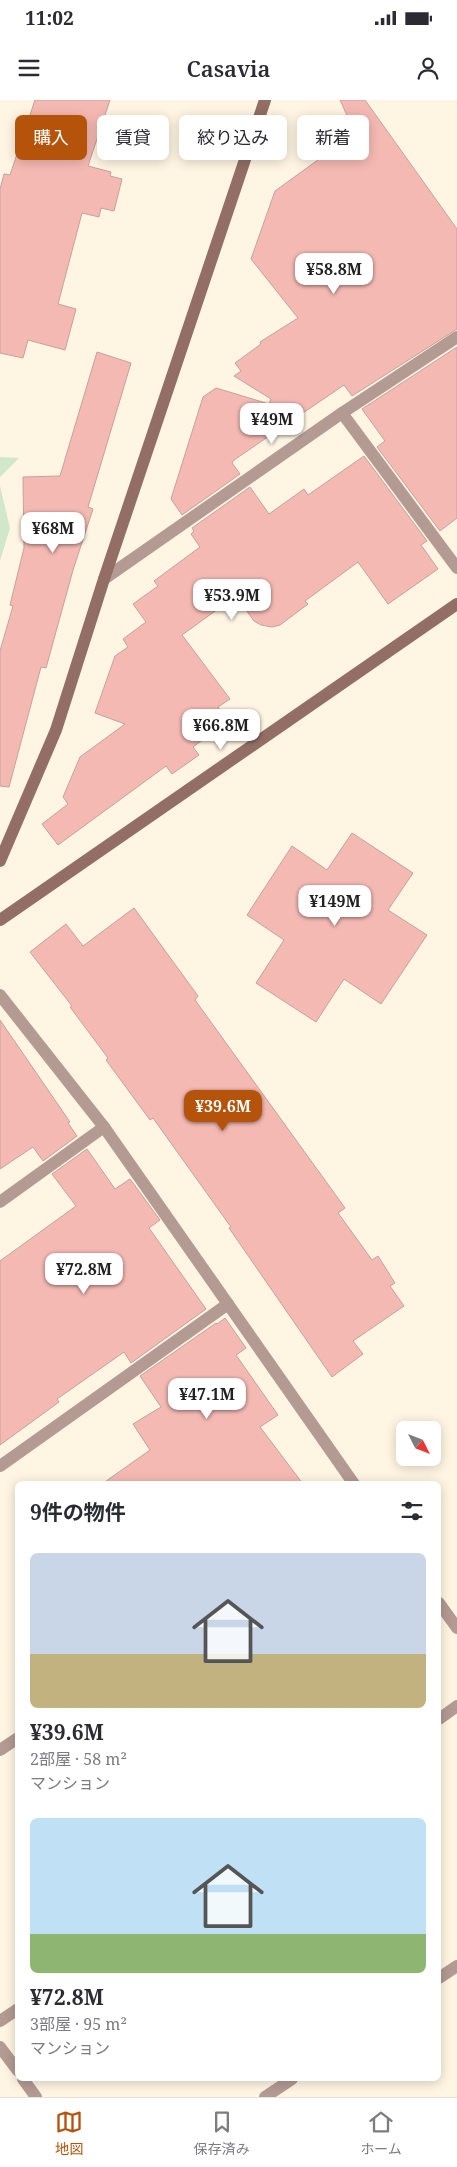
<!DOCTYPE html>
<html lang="ja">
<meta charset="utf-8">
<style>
body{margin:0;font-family:"Noto Serif","Noto Sans JP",serif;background:#f7f7f7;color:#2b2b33;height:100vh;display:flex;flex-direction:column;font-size:19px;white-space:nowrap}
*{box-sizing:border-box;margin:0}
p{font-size:16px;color:#7c7c81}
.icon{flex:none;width:28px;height:28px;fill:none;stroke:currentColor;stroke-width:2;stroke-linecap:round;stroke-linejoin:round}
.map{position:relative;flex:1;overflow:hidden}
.details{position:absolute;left:15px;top:1381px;width:426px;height:600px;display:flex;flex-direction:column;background:#fff;border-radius:8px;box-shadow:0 2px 12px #0003}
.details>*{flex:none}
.hud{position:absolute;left:15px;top:15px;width:428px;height:45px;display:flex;gap:10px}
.needle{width:32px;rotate:132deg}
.fabs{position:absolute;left:396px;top:1321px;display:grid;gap:10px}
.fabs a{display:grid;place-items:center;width:45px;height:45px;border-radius:8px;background:#fff;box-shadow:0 2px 12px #0003;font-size:25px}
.price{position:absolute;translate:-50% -42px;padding:0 11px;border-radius:10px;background:#fff;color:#222;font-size:16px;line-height:32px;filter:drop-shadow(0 1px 2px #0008)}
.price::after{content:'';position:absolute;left:50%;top:30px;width:15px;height:11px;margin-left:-8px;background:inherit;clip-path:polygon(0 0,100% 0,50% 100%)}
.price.current{background:#b45309;color:#fff}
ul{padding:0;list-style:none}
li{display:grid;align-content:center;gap:10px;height:265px;padding:0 15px}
li span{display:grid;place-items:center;height:155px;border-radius:8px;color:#555}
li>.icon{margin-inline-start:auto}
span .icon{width:90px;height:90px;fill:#fffc;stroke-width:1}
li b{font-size:21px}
h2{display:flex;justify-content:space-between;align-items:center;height:60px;padding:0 15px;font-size:21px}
.tag{padding:0 18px;border-radius:8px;background:#fff;box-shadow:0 2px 12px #0003;font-size:18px;line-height:45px}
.tag.current{background:#b45309;color:#fff}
.status{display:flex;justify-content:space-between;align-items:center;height:35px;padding:0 25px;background:#fff;direction:ltr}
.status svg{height:14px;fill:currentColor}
header{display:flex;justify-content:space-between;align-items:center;height:65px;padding:0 15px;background:#fff;font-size:22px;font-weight:600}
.tab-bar{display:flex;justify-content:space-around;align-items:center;height:70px;border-top:1px solid #e1e1e2;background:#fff;font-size:14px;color:#7c7c81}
.tab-bar a{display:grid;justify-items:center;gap:2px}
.tab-bar .current{color:#b45309}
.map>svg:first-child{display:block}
.green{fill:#d1e7c9}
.building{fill:#f5b9b3;stroke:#c5a19c}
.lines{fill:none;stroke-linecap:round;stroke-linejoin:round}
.street{stroke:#b39a93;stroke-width:12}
.secondary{stroke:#926e64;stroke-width:12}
</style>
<div class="status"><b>11:02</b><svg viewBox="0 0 49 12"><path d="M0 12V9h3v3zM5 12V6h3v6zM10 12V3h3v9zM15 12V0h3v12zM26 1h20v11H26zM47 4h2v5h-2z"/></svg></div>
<header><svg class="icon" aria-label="menu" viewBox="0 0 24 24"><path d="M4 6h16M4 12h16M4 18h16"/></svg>Casavia<svg class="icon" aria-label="person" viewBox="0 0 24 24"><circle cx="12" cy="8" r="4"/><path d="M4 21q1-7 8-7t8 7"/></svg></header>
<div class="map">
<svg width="457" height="1997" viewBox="0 0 457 1997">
<rect width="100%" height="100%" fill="#fff5e2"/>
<g class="green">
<polygon points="0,357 19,358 0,377"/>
<polygon points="0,386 10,428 0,461"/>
</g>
<g class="building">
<polygon points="35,0 110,0 88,66 111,72 110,76 122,79 114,111 101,108 99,117 82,113 58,204 76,209 65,250 28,240 23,258 0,253 0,89 4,74 10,75"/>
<polygon points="340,0 365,0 457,129 457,229 352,296 344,285 234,360 232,363 240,374 182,415 171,399 203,297 216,288 269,304 271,299 234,276 241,271 235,263 261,244 260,242 298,218 251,159 275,91 355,33"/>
<polygon points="457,247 457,418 440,431 377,347 385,341 362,309"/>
<polygon points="97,252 131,263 88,407 93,409 73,470 46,568 41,567 9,687 0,686 0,551 13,506 10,505 24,448 23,377 60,376"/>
<polygon points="364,356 427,441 421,445 438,469 388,504 358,462 305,501 308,504 280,525 272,527 261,525 254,521 236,496 182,535 230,599 218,607 228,621 193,647 199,655 172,674 166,666 58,745 42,724 68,704 63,697 80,657 125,624 95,613 115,556 128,547 123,539 146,522 133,504 158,486 154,481 200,447 191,434 194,431 192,428 250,387 269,414 304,389 308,395"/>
<polygon points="352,733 413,773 388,810 427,835 381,904 344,879 316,922 256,883 284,840 247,815 292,746 327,770"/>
<polygon points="134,808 198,896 195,900 345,1108 338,1113 372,1160 378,1156 395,1183 390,1186 404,1206 353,1241 363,1254 332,1277 229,1128 231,1127 153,1018 150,1020 106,960 108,958 70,907 72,906 30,852 66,824 83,846"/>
<polygon points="0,920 70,1022 68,1023 77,1036 43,1061 33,1047 0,1069"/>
<polygon points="87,1049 115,1089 130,1079 160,1120 149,1128 206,1209 131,1263 124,1252 57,1299 59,1302 0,1345 0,1161 76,1106 52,1074"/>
<polygon points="225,1218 246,1248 236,1255 278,1315 260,1327 303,1384 102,1384 150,1350 133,1324 161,1307 140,1276 216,1223 217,1224"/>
</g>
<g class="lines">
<g class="street">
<polyline points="342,313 457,468"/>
<polyline points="104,479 342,313 457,237"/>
<polyline points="0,895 104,1027 354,1384"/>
<polyline points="0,1102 104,1027"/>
<polyline points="0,1366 228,1204"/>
<polyline points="439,1503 457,1528"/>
<polyline points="439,1619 457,1606"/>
<polyline points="0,1650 18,1638"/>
<polyline points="439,1878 457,1866"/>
<polyline points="0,1921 18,1909"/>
<polyline points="0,1947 18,1971"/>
<polyline points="23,1979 36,1997"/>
<polyline points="265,1997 292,1979"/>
</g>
<g class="secondary">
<polyline points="0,761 56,630 104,479 265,0"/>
<polyline points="0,820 457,504"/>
</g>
</g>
</svg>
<div class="fabs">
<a><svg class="needle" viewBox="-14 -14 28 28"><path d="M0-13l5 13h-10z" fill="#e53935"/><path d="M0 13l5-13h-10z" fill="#7c7c81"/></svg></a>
</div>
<b class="price" style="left:334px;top:195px">¥58.8M</b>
<b class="price" style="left:272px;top:345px">¥49M</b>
<b class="price" style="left:53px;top:454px">¥68M</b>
<b class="price" style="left:232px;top:521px">¥53.9M</b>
<b class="price" style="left:221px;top:651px">¥66.8M</b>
<b class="price" style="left:335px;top:827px">¥149M</b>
<b class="price current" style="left:223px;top:1032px">¥39.6M</b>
<b class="price" style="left:84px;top:1195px">¥72.8M</b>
<b class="price" style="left:207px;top:1320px">¥47.1M</b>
<div class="hud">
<a class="tag current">購入</a>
<a class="tag">賃貸</a>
<a class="tag">絞り込み</a>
<a class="tag">新着</a>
</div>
<section class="details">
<h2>9件の物件<svg class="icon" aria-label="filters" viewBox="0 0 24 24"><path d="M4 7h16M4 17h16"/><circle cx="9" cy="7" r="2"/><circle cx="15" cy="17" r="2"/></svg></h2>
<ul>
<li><span style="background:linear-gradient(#c9d6e8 65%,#c2b280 0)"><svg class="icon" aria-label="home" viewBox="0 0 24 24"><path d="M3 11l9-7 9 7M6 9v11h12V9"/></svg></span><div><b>¥39.6M</b><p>2部屋 · 58 m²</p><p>マンション</p></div></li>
<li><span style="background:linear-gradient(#bfe0f5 75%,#8fb573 0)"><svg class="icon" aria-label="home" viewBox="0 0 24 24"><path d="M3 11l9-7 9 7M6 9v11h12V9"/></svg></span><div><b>¥72.8M</b><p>3部屋 · 95 m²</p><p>マンション</p></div></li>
</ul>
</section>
</div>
<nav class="tab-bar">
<a class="current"><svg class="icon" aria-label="map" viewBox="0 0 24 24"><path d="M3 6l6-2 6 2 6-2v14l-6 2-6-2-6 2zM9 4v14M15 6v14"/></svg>地図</a>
<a><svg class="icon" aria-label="saved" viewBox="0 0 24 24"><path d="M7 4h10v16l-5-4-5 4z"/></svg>保存済み</a>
<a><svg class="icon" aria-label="home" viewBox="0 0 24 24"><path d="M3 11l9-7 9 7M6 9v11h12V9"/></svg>ホーム</a>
</nav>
